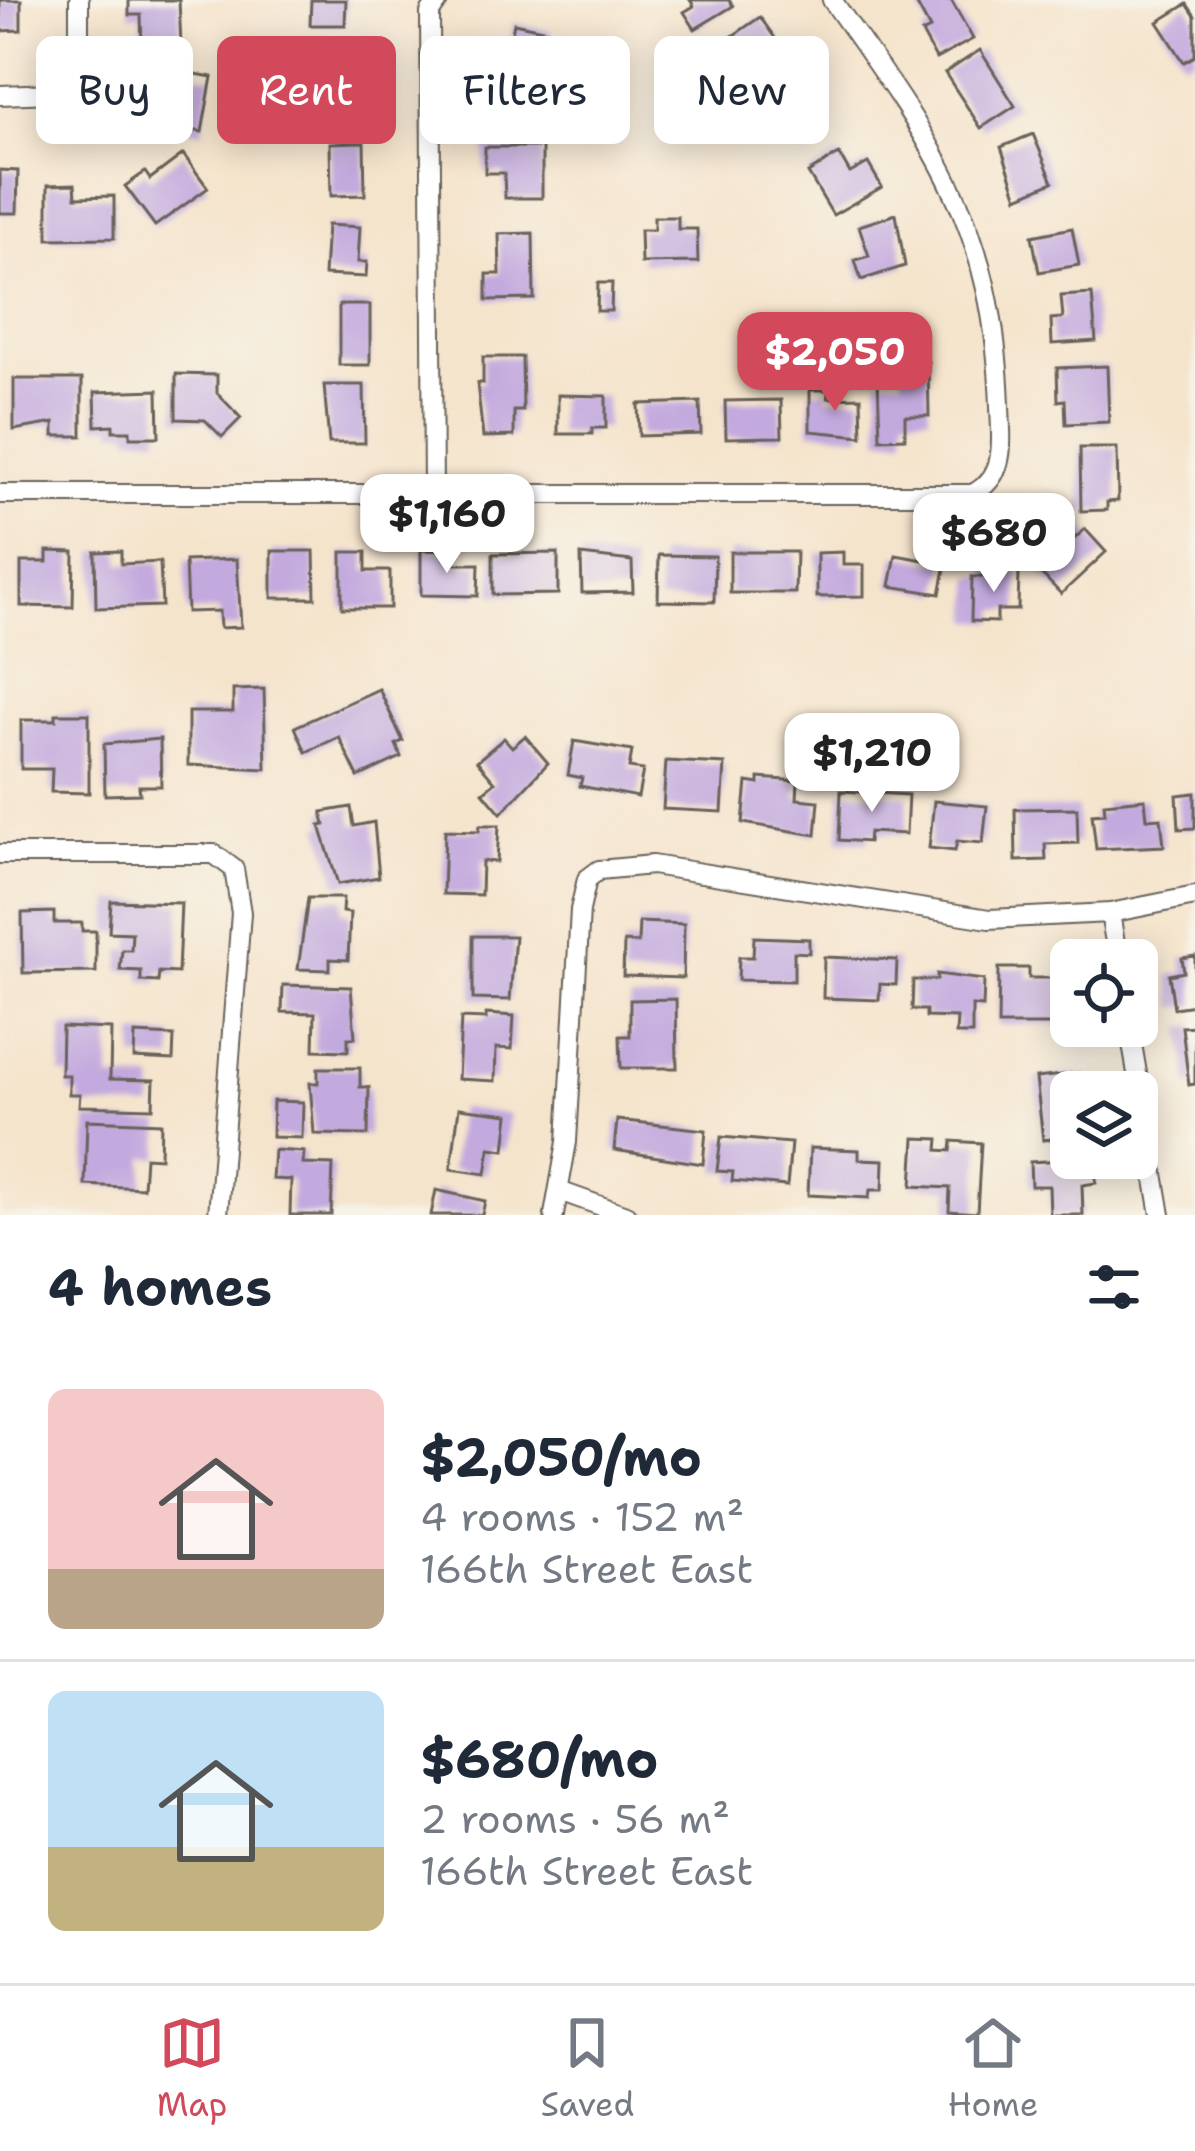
<!DOCTYPE html>
<meta charset="utf-8">
<style>
body{margin:0;font-family:"Shantell Sans",sans-serif;background:#f2f2f3;color:#1f2937;height:100vh;display:flex;flex-direction:column;font-size:45px;white-space:nowrap}
*{box-sizing:border-box;margin:0}
p{font-size:39px;color:#747a83}
.icon{flex:none;width:66px;height:66px;fill:none;stroke:currentColor;stroke-width:2;stroke-linecap:round;stroke-linejoin:round}
.map{position:relative;height:1215px;overflow:hidden}
.details{display:flex;flex-direction:column;background:#fff;flex:1}
.details>*{flex:none}
.top-card{position:absolute;left:36px;top:36px;width:1125px;height:108px;display:flex;gap:24px}
.controls{position:absolute;left:1050px;top:939px;display:grid;gap:24px}
.controls a{display:grid;place-items:center;width:108px;height:108px;border-radius:18px;background:#fff;box-shadow:0 6px 30px #0003;font-size:60px}
.price{position:absolute;translate:-50% -102px;padding:0 27px;border-radius:24px;background:#fff;color:#222;font-size:39px;line-height:78px;filter:drop-shadow(0 3px 6px #0008)}
.price::after{content:'';position:absolute;left:50%;top:72px;width:36px;height:27px;margin-left:-18px;background:inherit;clip-path:polygon(0 0,100% 0,50% 100%)}
.price.active{background:#d1495b;color:#fff}
ul{padding:0;list-style:none}
li{display:flex;align-items:center;gap:36px;height:300px;padding:0 48px}
li+li{border-top:3px solid #e0e1e3}
li span{display:grid;place-items:center;flex:none;width:336px;height:240px;border-radius:18px;color:#555}
li>.icon{margin-inline-start:auto}
span .icon{width:144px;height:144px;fill:#fffc;stroke-width:1}
li b{font-size:51px}
h2{display:flex;justify-content:space-between;align-items:center;height:144px;padding:0 48px;font-size:51px}
.pill{padding:0 42px;border-radius:18px;background:#fff;box-shadow:0 6px 30px #0003;font-size:42px;line-height:108px}
.pill.active{background:#d1495b;color:#fff}
.dock{display:flex;justify-content:space-around;align-items:center;height:168px;border-top:3px solid #e0e1e3;background:#fff;font-size:33px;color:#747a83}
.dock a{display:grid;justify-items:center;gap:6px}
.dock .active{color:#d1495b}
.map>svg:first-child{display:block}
.building{fill:#c2a9de}
.lines{fill:none;stroke-linecap:round;stroke-linejoin:round}
.minor-casing{stroke:#68625a;stroke-width:22}
.minor{stroke:#fff;stroke-width:18}
</style>
<div class="map">
<svg width="1195" height="1215" viewBox="0 0 1195 1215">
<rect width="100%" height="100%" fill="#f7f3e8"/>
<filter id="ink" filterUnits="userSpaceOnUse"><feTurbulence type="fractalNoise" baseFrequency=".00833" numOctaves="2"/><feDisplacementMap in="SourceGraphic" scale="24" xChannelSelector="R" yChannelSelector="G"/><feConvolveMatrix kernelMatrix="1 2 1 2 8 2 1 2 1" color-interpolation-filters="sRGB"/></filter>
<filter id="wash" filterUnits="userSpaceOnUse"><feTurbulence type="fractalNoise" baseFrequency=".004" numOctaves="4" result="noise"/><feDisplacementMap in="SourceGraphic" scale="48" xChannelSelector="R" yChannelSelector="G"/><feGaussianBlur stdDeviation="2.7" result="paint"/><feColorMatrix in="noise" values="0 0 0 0 0 0 0 0 0 0 0 0 0 0 0 0 0 1.4 0 .05"/><feComposite in="paint" operator="in"/></filter>
<g filter="url(#wash)">
<rect width="100%" height="100%" fill="#f5e4cc"/>
<g id="blocks">
<g class="building">
<polygon points="0,0 21,0 21,30 0,31"/>
<polygon points="129,0 179,0 181,46 142,47 141,15 129,15"/>
<polygon points="311,0 346,0 345,25 310,25"/>
<polygon points="690,0 729,0 733,6 695,29 684,12 694,6"/>
<polygon points="926,0 951,0 973,39 936,59 922,33 930,29 917,5"/>
<polygon points="1187,4 1195,16 1195,56 1184,62 1158,22"/>
<polygon points="760,17 790,59 761,79 731,37"/>
<polygon points="514,23 551,31 548,46 558,48 545,106 493,95 496,85 482,82 491,42 509,46"/>
<polygon points="980,50 1015,106 981,128 945,73"/>
<polygon points="314,66 359,68 358,118 313,117"/>
<polygon points="179,71 212,77 202,132 147,122 152,94 174,98"/>
<polygon points="807,74 825,101 818,105 823,113 794,133 771,99"/>
<polygon points="1033,134 1053,182 1018,197 1001,147"/>
<polygon points="364,142 365,195 331,196 330,143"/>
<polygon points="485,147 542,147 542,198 505,198 504,173 485,173"/>
<polygon points="183,154 208,188 155,226 125,186 145,172 150,179"/>
<polygon points="839,154 850,173 868,163 882,187 833,215 808,173"/>
<polygon points="0,170 18,171 17,213 0,213"/>
<polygon points="75,184 76,197 114,196 114,238 48,239 48,185"/>
<polygon points="896,214 905,266 861,280 855,260 869,256 859,226"/>
<polygon points="654,217 678,217 678,229 697,229 698,262 641,263 640,230 654,230"/>
<polygon points="327,225 360,227 358,262 367,262 366,277 324,275"/>
<polygon points="1072,228 1079,265 1039,272 1032,236"/>
<polygon points="533,233 534,299 487,300 487,274 500,274 499,234"/>
<polygon points="598,283 612,283 611,311 597,311"/>
<polygon points="1092,294 1096,341 1052,344 1051,319 1063,318 1061,296"/>
<rect x="339" y="305" width="31" height="60"/>
<polygon points="766,322 796,323 795,351 765,350"/>
<polygon points="483,357 522,357 523,411 514,411 514,436 483,437 477,383 483,383"/>
<polygon points="928,362 929,416 905,416 905,438 880,439 878,379 902,379 901,363"/>
<polygon points="1107,366 1109,422 1066,424 1065,400 1058,401 1057,368"/>
<polygon points="176,374 217,375 217,393 241,418 222,437 205,420 176,419"/>
<polygon points="14,379 82,379 82,436 54,436 54,423 14,430"/>
<polygon points="324,385 364,385 365,443 329,443"/>
<polygon points="158,390 159,437 130,437 130,431 113,431 113,425 96,426 95,392"/>
<polygon points="810,390 828,390 828,398 861,397 862,436 810,431"/>
<polygon points="558,395 606,396 606,428 592,428 592,434 558,434"/>
<polygon points="781,400 782,437 726,438 725,401"/>
<polygon points="700,402 701,434 639,436 638,404"/>
<polygon points="1080,448 1117,448 1118,501 1107,502 1107,510 1081,511"/>
<polygon points="1085,529 1106,552 1061,594 1039,571"/>
<polygon points="421,550 452,551 451,564 479,564 478,596 421,595"/>
<polygon points="47,551 74,552 73,607 21,606 21,562 47,562"/>
<polygon points="121,551 121,564 160,562 162,606 96,608 95,552"/>
<polygon points="272,551 314,551 315,598 272,598"/>
<polygon points="342,552 366,552 366,571 390,571 390,608 342,608"/>
<polygon points="730,552 796,552 795,593 730,593"/>
<polygon points="843,552 843,565 864,565 864,596 817,597 817,553"/>
<polygon points="558,553 558,594 493,595 493,554"/>
<polygon points="581,555 632,561 633,592 582,593"/>
<polygon points="659,555 715,556 714,602 658,601"/>
<polygon points="896,555 946,564 940,594 890,586"/>
<polygon points="237,559 241,627 220,628 219,611 187,612 185,561"/>
<polygon points="986,570 1019,571 1018,610 997,610 997,622 971,621 972,577 986,577"/>
<polygon points="264,689 266,769 188,765 188,712 233,712 233,690"/>
<polygon points="379,689 403,741 396,744 401,757 358,777 339,737 306,752 295,727"/>
<polygon points="56,714 89,714 89,793 51,792 52,769 21,769 21,720 56,720"/>
<polygon points="525,736 548,763 501,813 483,792 495,782 477,761 504,738 512,747"/>
<polygon points="160,739 161,786 139,786 140,794 105,795 104,744"/>
<polygon points="574,741 632,751 629,768 643,770 638,797 580,786 582,778 568,775"/>
<polygon points="666,761 725,764 722,812 663,809"/>
<polygon points="759,778 798,781 797,799 819,801 816,835 743,823 747,782 759,784"/>
<polygon points="841,791 908,795 906,834 869,832 868,842 839,840"/>
<polygon points="1195,793 1195,828 1179,829 1177,795"/>
<polygon points="1145,799 1147,819 1161,818 1164,846 1096,849 1092,814 1105,813 1104,803"/>
<polygon points="934,801 987,806 983,843 957,841 955,851 929,848"/>
<polygon points="351,807 354,826 374,822 379,877 338,884 320,826 325,825 322,812"/>
<polygon points="1077,808 1078,843 1045,844 1046,860 1016,861 1015,809"/>
<polygon points="480,825 499,825 497,862 482,861 481,895 443,894 445,830 479,831"/>
<polygon points="308,898 343,898 342,912 350,913 348,960 330,959 330,970 298,969"/>
<polygon points="111,901 181,903 178,973 159,972 158,982 141,981 141,971 120,970 122,950 131,950 132,933 109,932"/>
<polygon points="54,912 54,923 82,923 82,931 96,931 96,972 23,973 22,913"/>
<polygon points="639,922 684,924 683,978 623,976 624,942 638,943"/>
<polygon points="473,936 515,936 510,1000 473,999"/>
<polygon points="754,937 809,939 809,953 794,952 794,981 738,980 739,957 753,957"/>
<polygon points="1195,956 1195,1005 1174,1008 1169,975 1184,972 1182,958"/>
<polygon points="824,957 897,960 896,985 880,984 879,1000 823,998"/>
<polygon points="999,968 1029,968 1029,978 1062,978 1062,990 1069,990 1064,1025 998,1025"/>
<polygon points="937,974 984,980 983,1007 972,1006 972,1034 956,1034 957,1018 926,1017 926,1010 912,1010 913,980 937,980"/>
<polygon points="283,985 351,987 355,1038 348,1038 348,1051 314,1050 315,1013 282,1012"/>
<polygon points="676,999 677,1068 621,1068 620,1036 630,1036 630,1000"/>
<polygon points="486,1014 514,1016 512,1049 496,1048 495,1081 458,1079 461,1018 486,1019"/>
<polygon points="1195,1026 1195,1084 1189,1085 1182,1027"/>
<polygon points="62,1027 111,1029 110,1079 154,1080 153,1108 79,1106 80,1094 69,1094 69,1075 61,1075"/>
<polygon points="135,1034 174,1036 173,1060 134,1058"/>
<polygon points="318,1068 360,1068 360,1087 369,1087 368,1135 314,1134 310,1083 318,1083"/>
<polygon points="1079,1073 1081,1092 1071,1092 1071,1137 1043,1140 1036,1078"/>
<polygon points="273,1101 303,1102 302,1138 272,1137"/>
<polygon points="459,1108 509,1114 505,1150 490,1148 486,1174 451,1169"/>
<polygon points="87,1120 161,1123 160,1158 145,1157 143,1188 85,1185"/>
<polygon points="617,1120 706,1130 703,1164 614,1150"/>
<polygon points="721,1137 791,1143 787,1186 732,1181 733,1172 717,1171"/>
<polygon points="915,1138 939,1139 938,1150 951,1151 952,1141 981,1143 977,1213 949,1211 950,1188 912,1186"/>
<polygon points="810,1148 859,1150 859,1159 884,1160 883,1190 870,1190 869,1198 808,1195"/>
<polygon points="274,1150 304,1152 303,1164 333,1165 331,1215 290,1215 291,1180 272,1179"/>
<polygon points="1096,1158 1096,1183 1082,1185 1083,1215 1050,1215 1049,1186 1031,1186 1030,1162"/>
<polygon points="436,1190 485,1201 482,1215 431,1215"/>
</g>
</g>
</g>
<g filter="url(#ink)">
<use href="#blocks" fill-opacity="0" stroke="#68625a" stroke-width="3"/>
<g class="lines">
<defs>
<g id="minor">
<polyline points="0,95 54,93 79,76 79,0"/>
<polyline points="433,493 430,13 439,0"/>
<path d="M 0,494 L 972,494 C 1008,476 1001,440 1000,406 C 994,224 933,143 832,0"/>
<polyline points="0,854 214,854 234,869 241,913 218,1215"/>
<polyline points="1110,913 1118,960"/>
<polyline points="1129,1026 1161,1215"/>
<polyline points="562,1192 626,1215"/>
<polyline points="554,1215 567,1142 580,910 587,879 599,870 652,865 989,919 1110,913 1195,896"/>
</g>
</defs>
<use href="#minor" class="minor-casing"/>
<use href="#minor" class="minor"/>
</g>
</g>
</svg>
<div class="controls">
<a><svg class="icon" aria-label="locate" viewBox="0 0 24 24"><circle cx="12" cy="12" r="6"/><path d="M12 2v4M12 18v4M2 12h4M18 12h4"/></svg></a>
<a><svg class="icon" aria-label="layers" viewBox="0 0 24 24"><path d="M12 4l9 5-9 5-9-5zM3 14l9 5 9-5"/></svg></a>
</div>
<b class="price active" style="left:835px;top:414px">$2,050</b>
<b class="price" style="left:447px;top:576px">$1,160</b>
<b class="price" style="left:994px;top:595px">$680</b>
<b class="price" style="left:872px;top:815px">$1,210</b>
<div class="top-card">
<a class="pill">Buy</a>
<a class="pill active">Rent</a>
<a class="pill">Filters</a>
<a class="pill">New</a>
</div>
</div>
<section class="details">
<h2>4 homes<svg class="icon" aria-label="filters" viewBox="0 0 24 24"><path d="M4 7h16M4 17h16"/><circle cx="9" cy="7" r="2"/><circle cx="15" cy="17" r="2"/></svg></h2>
<ul>
<li><span style="background:linear-gradient(#f6c9c9 75%,#b9a48a 0)"><svg class="icon" aria-label="home" viewBox="0 0 24 24"><path d="M3 11l9-7 9 7M6 9v11h12V9"/></svg></span><div><b>$2,050/mo</b><p>4 rooms · 152 m²</p><p>166th Street East</p></div></li>
<li><span style="background:linear-gradient(#bfe0f5 65%,#c2b280 0)"><svg class="icon" aria-label="home" viewBox="0 0 24 24"><path d="M3 11l9-7 9 7M6 9v11h12V9"/></svg></span><div><b>$680/mo</b><p>2 rooms · 56 m²</p><p>166th Street East</p></div></li>
</ul>
</section>
<nav class="dock">
<a class="active"><svg class="icon" aria-label="map" viewBox="0 0 24 24"><path d="M3 6l6-2 6 2 6-2v14l-6 2-6-2-6 2zM9 4v14M15 6v14"/></svg>Map</a>
<a><svg class="icon" aria-label="saved" viewBox="0 0 24 24"><path d="M7 4h10v16l-5-4-5 4z"/></svg>Saved</a>
<a><svg class="icon" aria-label="home" viewBox="0 0 24 24"><path d="M3 11l9-7 9 7M6 9v11h12V9"/></svg>Home</a>
</nav>
